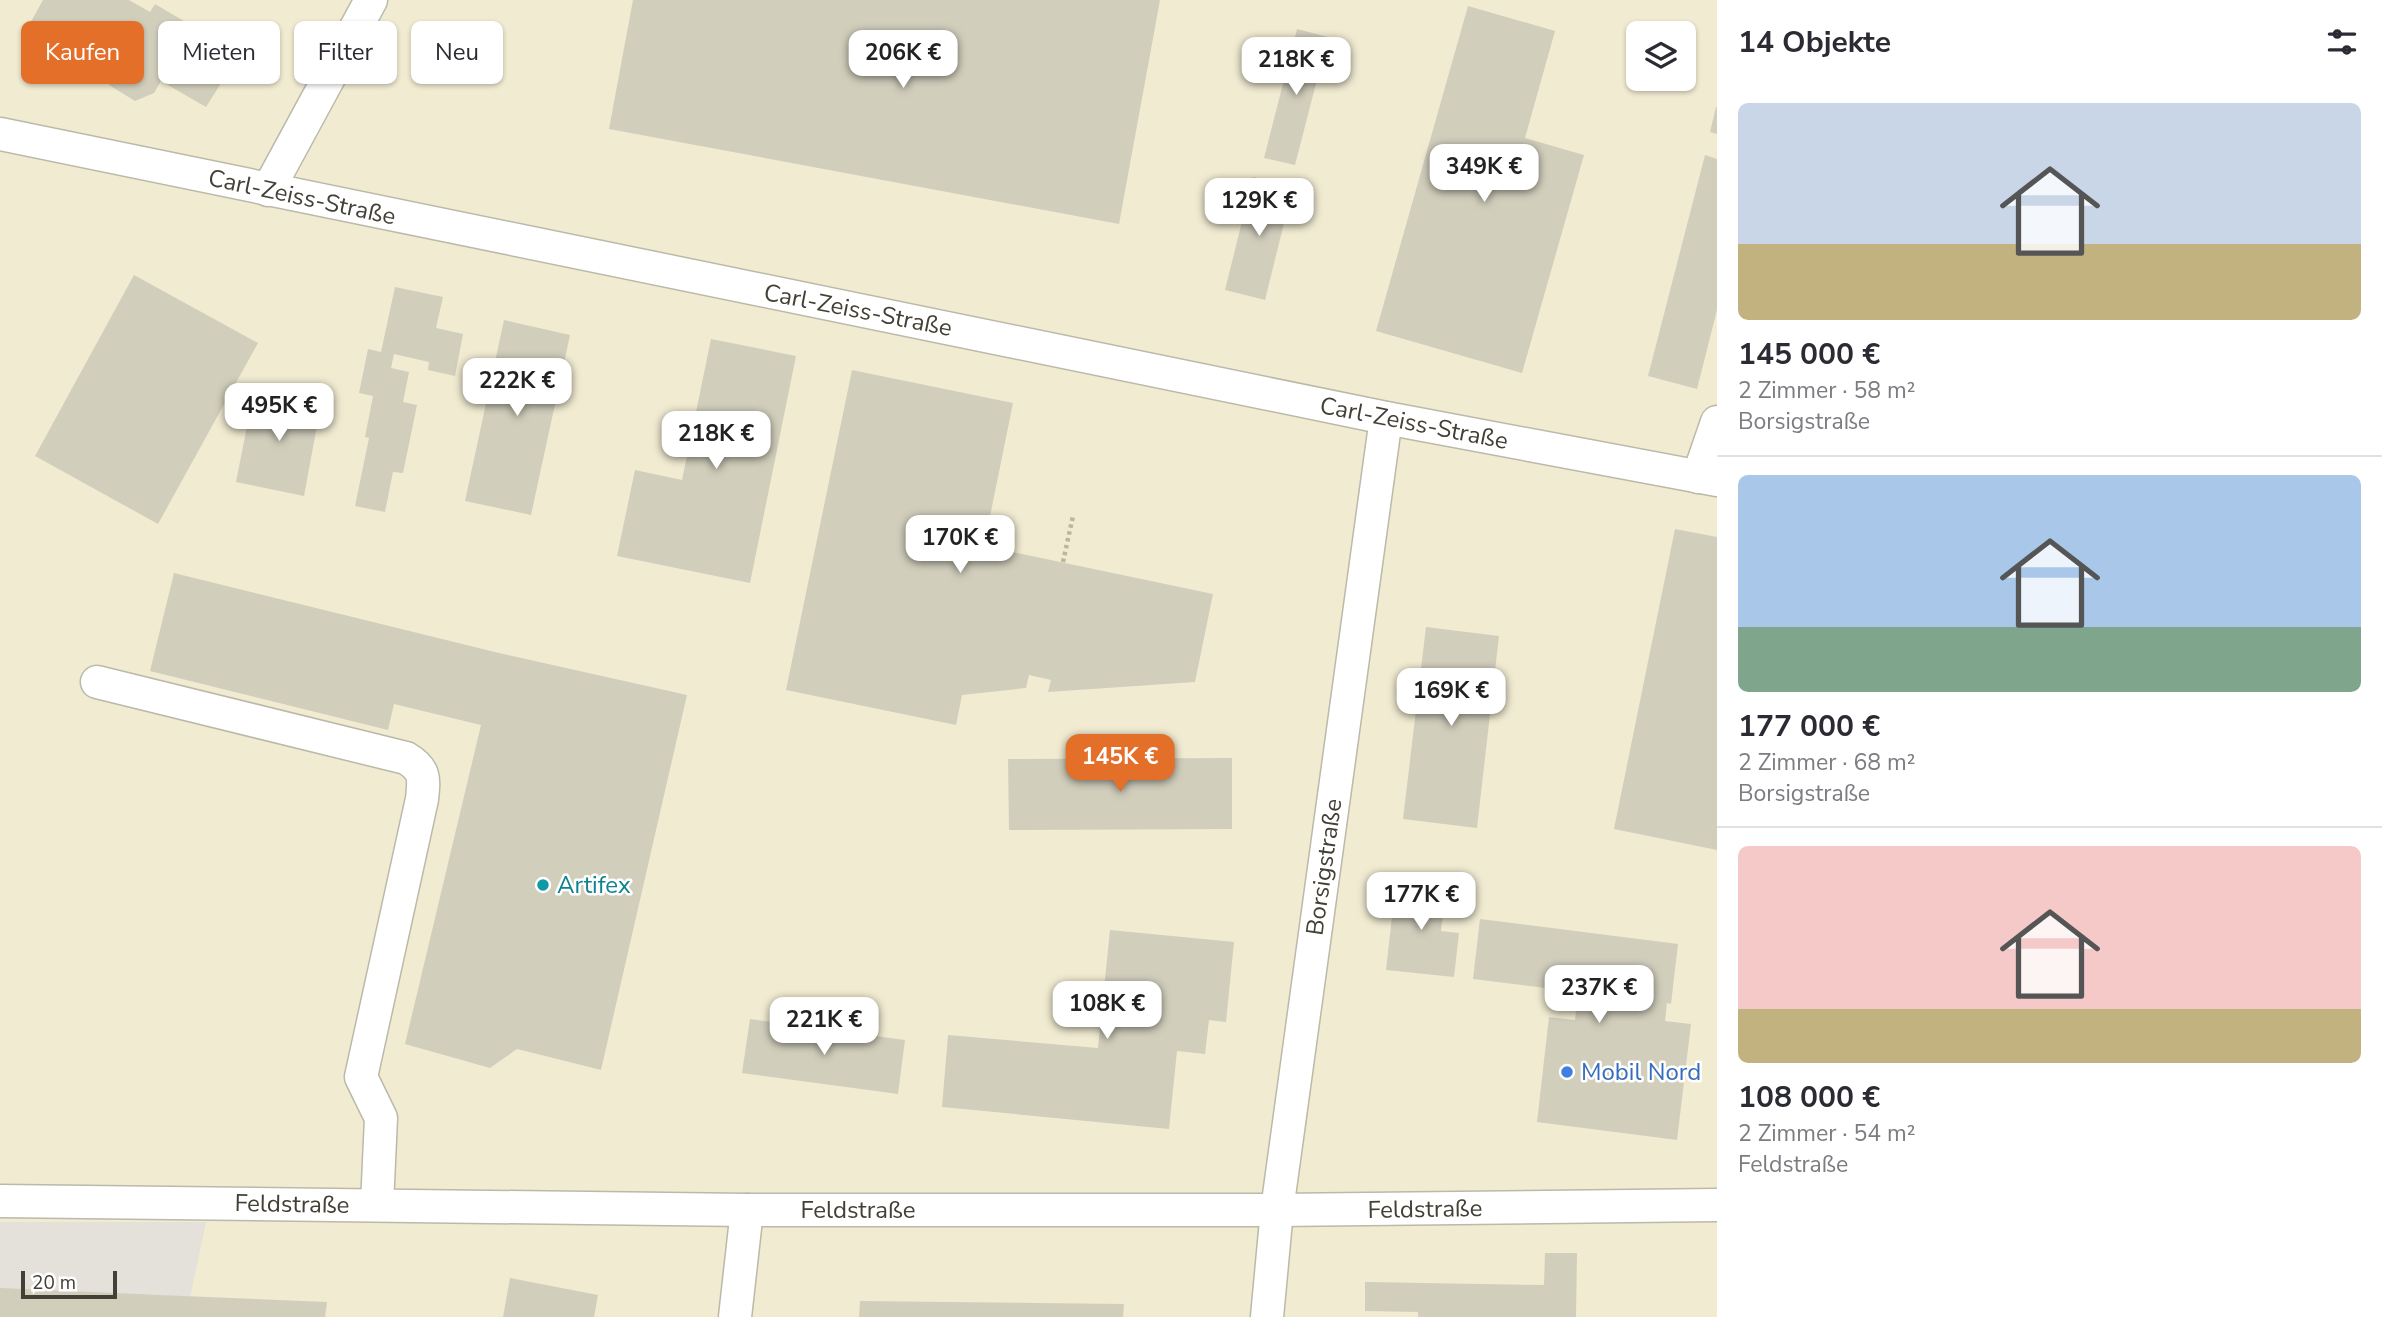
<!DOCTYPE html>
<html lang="de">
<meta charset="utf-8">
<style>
body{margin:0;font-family:"Nunito Sans",sans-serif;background:#f2f2f3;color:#2b2b33;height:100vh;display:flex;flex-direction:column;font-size:26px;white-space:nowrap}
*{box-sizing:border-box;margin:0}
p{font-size:23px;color:#7c7c81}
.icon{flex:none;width:38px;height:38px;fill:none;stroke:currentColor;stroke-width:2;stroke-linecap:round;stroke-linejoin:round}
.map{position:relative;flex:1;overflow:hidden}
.drawer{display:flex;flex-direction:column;background:#fff;width:665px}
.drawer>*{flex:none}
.top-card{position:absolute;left:21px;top:21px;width:665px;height:63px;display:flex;gap:14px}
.fabs{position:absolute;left:1626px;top:21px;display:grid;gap:14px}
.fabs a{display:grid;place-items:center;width:70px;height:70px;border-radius:10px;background:#fff;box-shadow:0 2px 5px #0004;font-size:35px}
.scale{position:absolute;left:21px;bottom:18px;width:96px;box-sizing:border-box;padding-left:7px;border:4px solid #434036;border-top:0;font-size:19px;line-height:24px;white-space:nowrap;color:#434036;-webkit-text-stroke:5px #fff;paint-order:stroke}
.price{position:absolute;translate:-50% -60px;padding:0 16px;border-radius:14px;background:#fff;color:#222;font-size:23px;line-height:46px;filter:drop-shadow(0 2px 4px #0008)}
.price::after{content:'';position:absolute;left:50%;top:42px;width:21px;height:16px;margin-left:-10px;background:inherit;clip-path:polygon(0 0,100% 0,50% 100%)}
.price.active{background:#e46f29;color:#fff}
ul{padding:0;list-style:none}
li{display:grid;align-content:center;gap:14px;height:371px;padding:0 21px}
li+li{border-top:2px solid #e1e1e2}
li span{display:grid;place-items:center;height:217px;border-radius:10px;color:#555}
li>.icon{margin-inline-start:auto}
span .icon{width:126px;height:126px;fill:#fffc;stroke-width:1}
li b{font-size:30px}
h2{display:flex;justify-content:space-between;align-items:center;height:84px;padding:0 21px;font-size:30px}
.pill{padding:0 24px;border-radius:10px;background:#fff;box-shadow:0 2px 5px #0004;font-size:24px;line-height:63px}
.pill.active{background:#e46f29;color:#fff}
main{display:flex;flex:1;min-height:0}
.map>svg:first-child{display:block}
.commercial{fill:#f1ebd2;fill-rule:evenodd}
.industrial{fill:#e3e1da}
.building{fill:#d1cebc}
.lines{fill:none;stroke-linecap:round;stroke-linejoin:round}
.minor-casing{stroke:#bbb9a9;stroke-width:35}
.path{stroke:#bbb79c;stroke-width:4.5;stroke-dasharray:3.5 3.5;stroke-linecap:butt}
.minor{stroke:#fff;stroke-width:32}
.culture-dot{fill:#0f9aa8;stroke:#fff;stroke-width:2.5}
.shop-dot{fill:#3f7fe0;stroke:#fff;stroke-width:2.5}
.labels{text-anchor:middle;stroke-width:5;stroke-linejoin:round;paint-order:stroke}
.street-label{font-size:24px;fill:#434036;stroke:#fff}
.culture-label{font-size:24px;fill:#0d838f;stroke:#fff;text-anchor:start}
.shop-label{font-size:24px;fill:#366cbe;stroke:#fff;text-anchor:start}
</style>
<main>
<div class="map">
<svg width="1717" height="1317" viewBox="0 0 1717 1317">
<rect width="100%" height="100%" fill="#f1f0e5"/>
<path class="commercial" d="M 0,0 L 1717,0 L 1717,1317 L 0,1317 ZM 1638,33 L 1684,33 L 1684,79 L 1638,79 Z"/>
<polygon class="industrial" points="0,1222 206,1222 186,1317 0,1317"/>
<g class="building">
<polygon points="43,0 129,0 150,12 155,4 194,27 181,50 225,77 206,107 161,81 154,93 135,101 109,85 114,77 27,29"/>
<polygon points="633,0 1160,0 1119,224 609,129"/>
<polygon points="1468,6 1555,31 1525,138 1584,155 1522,373 1376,331"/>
<polygon points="1297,29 1328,37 1295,165 1264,158"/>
<polygon points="1716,107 1717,107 1717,134 1710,132"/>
<polygon points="1705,155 1717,159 1717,310 1697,389 1648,376"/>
<polygon points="1253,177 1293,187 1265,300 1225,290"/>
<polygon points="134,275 258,343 158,524 35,456"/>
<polygon points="395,287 443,297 436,328 463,334 455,376 428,370 429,362 394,354 391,368 409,372 403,402 417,405 403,473 393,472 385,512 355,506 369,438 365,437 373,396 359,393 368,349 381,352"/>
<polygon points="504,320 570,335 531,515 465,501"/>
<polygon points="711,339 796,356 750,583 617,556 635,470 682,480"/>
<polygon points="852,370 1013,403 984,546 1213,594 1195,682 1048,692 1051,680 1029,675 1026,688 962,695 956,725 786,690"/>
<polygon points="254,391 321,404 304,496 236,482"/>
<polygon points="1675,529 1717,537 1717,850 1614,829"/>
<polygon points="174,573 499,653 687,695 601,1070 517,1049 490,1068 405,1044 481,725 394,704 388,730 150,671"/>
<polygon points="1426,627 1499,636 1477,828 1403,819"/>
<polygon points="1232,758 1232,829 1009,830 1008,759"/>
<polygon points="1396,881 1446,887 1441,931 1459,933 1454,977 1386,970"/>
<polygon points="1480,919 1678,944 1671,1004 1667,1003 1665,1021 1691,1024 1677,1140 1537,1122 1549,1017 1575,1020 1578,992 1473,979"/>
<polygon points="1110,930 1234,942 1226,1022 1209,1020 1205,1054 1177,1051 1169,1129 942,1107 948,1035 1098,1048"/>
<polygon points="750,1019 905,1040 898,1094 742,1073"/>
<polygon points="1545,1253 1577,1253 1576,1317 1418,1317 1418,1312 1365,1311 1365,1282 1544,1285"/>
<polygon points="510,1278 598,1295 594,1317 503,1317"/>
<polygon points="0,1288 159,1295 327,1302 325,1317 0,1317"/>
<polygon points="860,1301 1124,1304 1123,1317 859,1317"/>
</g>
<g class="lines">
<defs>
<g id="minor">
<polyline points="0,134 1386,418 1717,480"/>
<polyline points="268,190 371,0"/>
<polyline points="1698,477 1717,422"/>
<path d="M 97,682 L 406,758 C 426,770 424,779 422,799 L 361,1077 L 381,1118 L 377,1205"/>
<polyline points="0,1201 747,1210 1277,1210 1717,1205"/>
<polyline points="735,1317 747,1210"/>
<polyline points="1267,1317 1277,1210 1386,418"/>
</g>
</defs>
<use href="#minor" class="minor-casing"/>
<polyline class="path" points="1063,562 1073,516"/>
<use href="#minor" class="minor"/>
</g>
<circle class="culture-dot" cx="543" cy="885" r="7"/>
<circle class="shop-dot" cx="1567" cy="1072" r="7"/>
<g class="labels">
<g class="street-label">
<text transform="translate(302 197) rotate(12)" y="8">Carl-Zeiss-Straße</text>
<text transform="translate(858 310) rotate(11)" y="8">Carl-Zeiss-Straße</text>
<text transform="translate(1414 423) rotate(11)" y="8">Carl-Zeiss-Straße</text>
<text transform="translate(1324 867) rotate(-82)" y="8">Borsigstraße</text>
<text transform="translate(292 1204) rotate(1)" y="8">Feldstraße</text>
<text transform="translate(1425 1209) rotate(-1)" y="8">Feldstraße</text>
<text x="858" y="1218">Feldstraße</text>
</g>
<g class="culture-label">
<text x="557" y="893">Artifex</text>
</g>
<g class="shop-label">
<text x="1581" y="1080">Mobil Nord</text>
</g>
</g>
</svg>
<div class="fabs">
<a><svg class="icon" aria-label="layers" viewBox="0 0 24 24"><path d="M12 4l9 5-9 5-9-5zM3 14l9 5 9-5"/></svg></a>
</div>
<div class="scale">20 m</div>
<b class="price" style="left:903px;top:90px">206K €</b>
<b class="price" style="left:1296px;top:97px">218K €</b>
<b class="price" style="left:1484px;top:204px">349K €</b>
<b class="price" style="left:1259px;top:238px">129K €</b>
<b class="price" style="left:517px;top:418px">222K €</b>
<b class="price" style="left:279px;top:443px">495K €</b>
<b class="price" style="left:716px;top:471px">218K €</b>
<b class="price" style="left:960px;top:575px">170K €</b>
<b class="price" style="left:1451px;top:728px">169K €</b>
<b class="price active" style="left:1120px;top:794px">145K €</b>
<b class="price" style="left:1421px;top:932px">177K €</b>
<b class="price" style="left:1599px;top:1025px">237K €</b>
<b class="price" style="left:1107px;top:1041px">108K €</b>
<b class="price" style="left:824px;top:1057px">221K €</b>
<div class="top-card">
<a class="pill active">Kaufen</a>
<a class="pill">Mieten</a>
<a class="pill">Filter</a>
<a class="pill">Neu</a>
</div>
</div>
<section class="drawer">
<h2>14 Objekte<svg class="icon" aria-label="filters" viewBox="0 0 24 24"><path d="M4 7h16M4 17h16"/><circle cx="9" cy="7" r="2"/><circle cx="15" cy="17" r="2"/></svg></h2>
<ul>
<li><span style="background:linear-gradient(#c9d6e8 65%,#c2b280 0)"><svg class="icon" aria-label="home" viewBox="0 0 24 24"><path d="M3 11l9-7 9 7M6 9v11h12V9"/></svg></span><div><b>145 000 €</b><p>2 Zimmer · 58 m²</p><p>Borsigstraße</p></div></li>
<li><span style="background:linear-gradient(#a9c7e8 70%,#7fa58c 0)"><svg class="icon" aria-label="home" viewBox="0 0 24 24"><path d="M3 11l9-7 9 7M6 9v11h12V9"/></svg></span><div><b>177 000 €</b><p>2 Zimmer · 68 m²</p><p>Borsigstraße</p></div></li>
<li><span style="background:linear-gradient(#f6c9c9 75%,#c2b280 0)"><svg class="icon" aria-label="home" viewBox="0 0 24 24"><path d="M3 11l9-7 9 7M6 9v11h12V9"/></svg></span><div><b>108 000 €</b><p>2 Zimmer · 54 m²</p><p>Feldstraße</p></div></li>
</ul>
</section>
</main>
